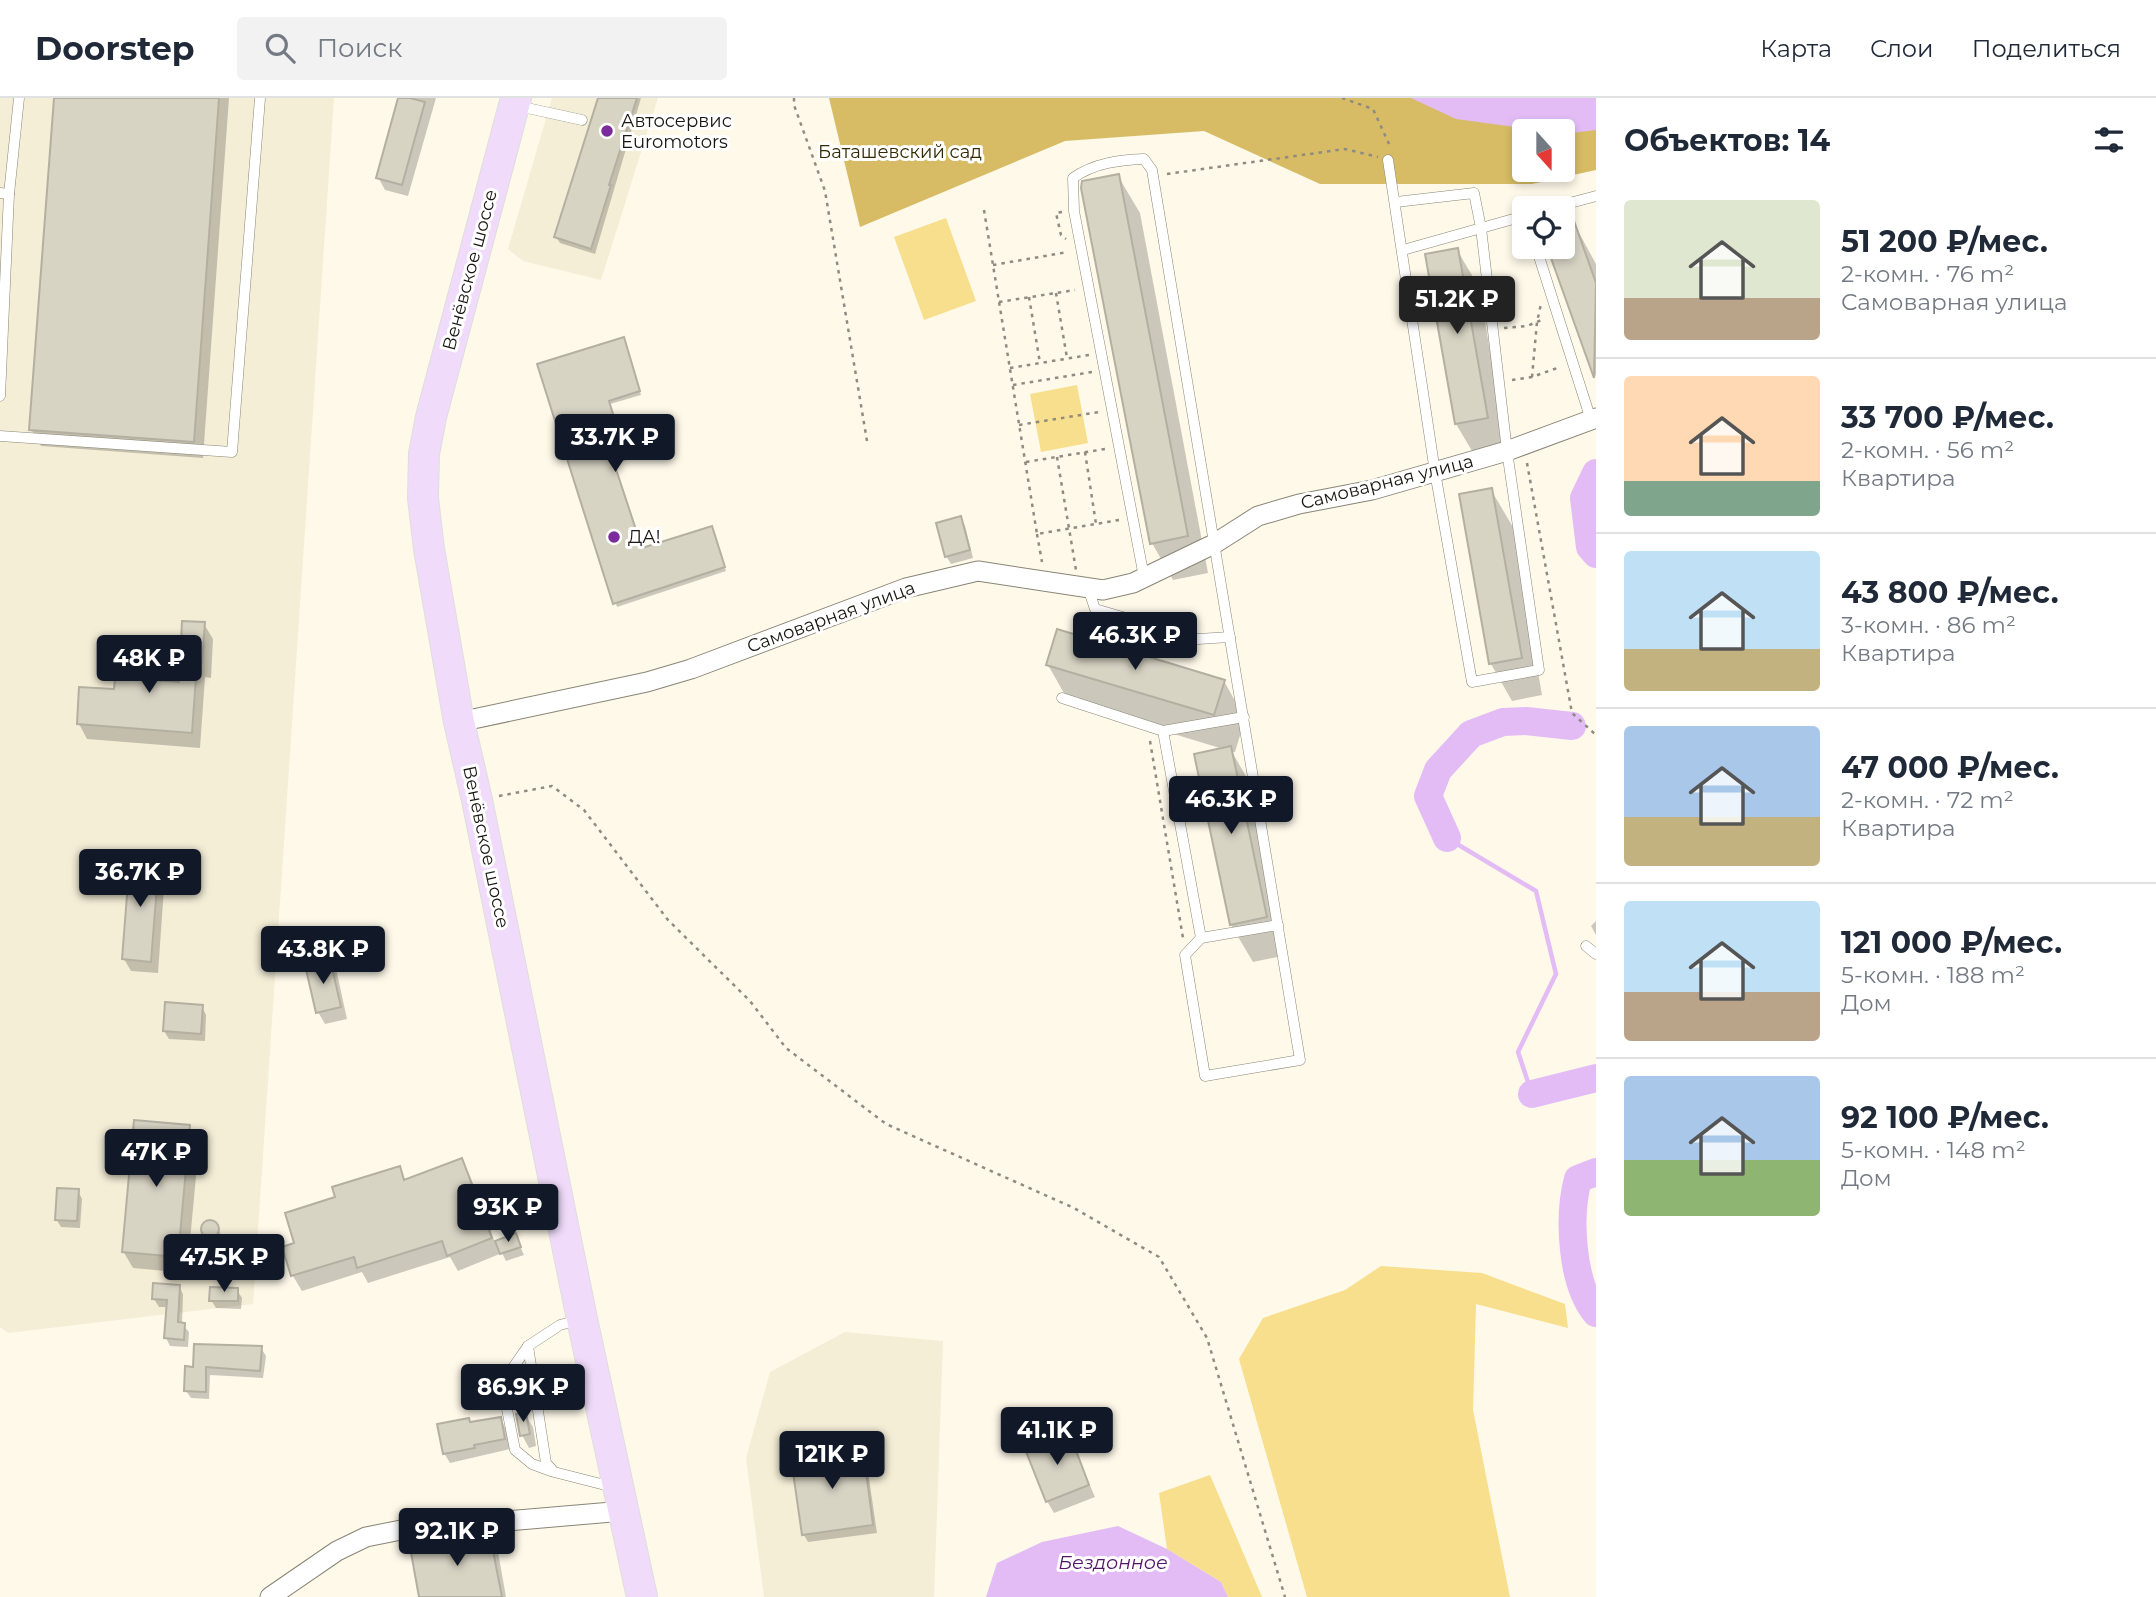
<!DOCTYPE html>
<html lang="ru">
<meta charset="utf-8">
<style>
body{margin:0;font-family:Montserrat,sans-serif;background:#f2f2f3;color:#1f2937;height:100vh;display:flex;flex-direction:column;font-size:26px;white-space:nowrap}
*{box-sizing:border-box;margin:0}
p{font-size:23px;color:#747a83}
.icon{flex:none;width:38px;height:38px;fill:none;stroke:currentColor;stroke-width:2;stroke-linecap:round;stroke-linejoin:round}
.map{position:relative;flex:1;overflow:hidden}
.details{display:flex;flex-direction:column;background:#fff;width:560px}
.details>*{flex:none}
.needle{width:46px;rotate:159deg}
.buttons{position:absolute;left:1512px;top:21px;display:grid;gap:14px}
.buttons a{display:grid;place-items:center;width:63px;height:63px;border-radius:7px;background:#fff;box-shadow:0 4px 10px #0003;font-size:35px}
.price{position:absolute;translate:-50% -60px;padding:0 16px;border-radius:7px;background:#111827;color:#fff;font-size:23px;line-height:46px;filter:drop-shadow(0 2px 4px #0008)}
.price::after{content:'';position:absolute;left:50%;top:42px;width:21px;height:16px;margin-left:-10px;background:inherit;clip-path:polygon(0 0,100% 0,50% 100%)}
.price.active{background:#222;color:#fff}
ul{padding:0;list-style:none}
li{display:flex;align-items:center;gap:21px;height:175px;padding:0 28px}
li+li{border-top:2px solid #e0e1e3}
li span{display:grid;place-items:center;flex:none;width:196px;height:140px;border-radius:7px;color:#555}
li>.icon{margin-inline-start:auto}
span .icon{width:84px;height:84px;fill:#fffc;stroke-width:1}
li b{font-size:30px}
h2{display:flex;justify-content:space-between;align-items:center;height:84px;padding:0 28px;font-size:30px}
header{display:flex;align-items:center;gap:42px;box-sizing:border-box;height:98px;padding:0 35px;background:#fff;border-bottom:2px solid #e0e1e3}
header strong{font-size:33px}
nav{display:flex;gap:38px;margin-inline-start:auto;font-size:24px}
.search{width:490px;height:63px;background:#f2f2f3;display:flex;align-items:center;gap:18px;box-sizing:border-box;padding:0 24px;border-radius:7px;color:#747a83;font-size:26px}
main{display:flex;flex:1;min-height:0}
.map>svg:first-child{display:block}
.built{fill:#f4eed7}
.green{fill:#f8df8d}
.forest{fill:#d7bc65;fill-rule:evenodd}
.water{fill:#e3bcf6}
.shadow{fill:#0003}
.lines{fill:none;stroke-linecap:round;stroke-linejoin:round}
.stream{stroke:#e3bcf6;stroke-width:4.5}
.river{stroke:#e3bcf6;stroke-width:28}
.building{fill:#d8d4c4;stroke:#b4b0a1;stroke-width:2}
.lane-casing{stroke:#898576;stroke-width:11}
.street-casing{stroke:#898576;stroke-width:21}
.primary-casing{stroke:#dfdede;stroke-width:32}
.path{stroke:#8f8b81;stroke-width:2.5;stroke-dasharray:3.5 5;stroke-linecap:butt}
.lane{stroke:#fff;stroke-width:10}
.street{stroke:#fff;stroke-width:19}
.primary{stroke:#f0dbfa;stroke-width:30}
.poi-dot{fill:#7c2b9c;stroke:#fff;stroke-width:2.5}
.labels{text-anchor:middle;stroke-width:6;stroke-linejoin:round;paint-order:stroke}
.poi-label{font-size:18px;fill:#181611;stroke:#fff;text-anchor:start}
.park-label{font-size:18px;fill:#342902;stroke:#fff}
.street-label{font-size:18px;fill:#181611;stroke:#fff}
.water-label{font-size:19px;font-style:italic;fill:#511467;stroke:#fff}
</style>
<header>
<strong>Doorstep</strong>
<div class="search"><svg class="icon" aria-label="search" viewBox="0 0 24 24"><circle cx="10" cy="10" r="6"/><path d="M15 15l6 6"/></svg>Поиск</div>
<nav><a>Карта</a><a>Слои</a><a>Поделиться</a></nav>
</header>
<main>
<div class="map">
<svg width="1596" height="1499" viewBox="0 0 1596 1499">
<rect width="100%" height="100%" fill="#fef9e9"/>
<g class="built">
<polygon points="0,0 334,0 253,1206 8,1235 0,1229"/>
<polygon points="552,0 658,0 601,182 523,163 508,151"/>
<polygon points="845,1234 943,1243 934,1499 764,1499 746,1360 770,1274"/>
</g>
<g class="green">
<polygon points="946,120 976,203 924,222 894,139"/>
<polygon points="1077,287 1088,345 1041,354 1030,296"/>
<polygon points="1381,1168 1482,1175 1565,1206 1568,1230 1476,1206 1473,1312 1510,1499 1307,1499 1239,1261 1263,1220 1345,1192"/>
<polygon points="1210,1377 1262,1499 1228,1499 1221,1484 1167,1451 1159,1395"/>
</g>
<path class="forest" d="M 829,0 L 1596,0 L 1596,72 L 1532,86 L 1320,86 L 1204,33 L 1065,43 L 860,129 ZM 1524,33 L 1563,33 L 1563,72 L 1524,72 Z"/>
<g class="water">
<polygon points="1411,0 1596,0 1596,32 1563,36 1563,33 1545,33 1456,21"/>
<polygon points="1118,1428 1167,1451 1221,1484 1228,1499 986,1499 997,1465 1042,1444"/>
</g>
<g class="shadow">
<polygon points="56,0 229,0 203,360 41,348 31,331"/>
<polygon points="400,0 413,3 414,0 436,0 408,98 385,92 378,79"/>
<polygon points="600,0 641,0 595,156 560,145 556,139"/>
<polygon points="1118,78 1140,115 1208,475 1173,482 1152,445"/>
<polygon points="1572,122 1596,166 1596,279 1549,149 1563,149 1563,126"/>
<polygon points="1457,152 1479,189 1508,357 1478,363 1456,326"/>
<polygon points="625,244 641,297 610,306 627,362 613,366 641,452 713,433 726,473 617,509 539,267"/>
<polygon points="1491,392 1513,429 1542,597 1512,603 1491,566"/>
<polygon points="960,420 965,428 973,460 951,466 946,458"/>
<polygon points="204,526 213,541 211,580 205,579 200,650 87,641 79,626 115,593 181,586"/>
<polygon points="1048,567 1224,583 1245,621 1235,654 1232,654 1251,687 1287,857 1253,864 1231,827 1223,651 1069,604"/>
<polygon points="158,763 165,776 158,875 131,873 124,861"/>
<polygon points="1596,823 1596,837 1591,828"/>
<polygon points="329,863 337,875 347,921 325,926 318,914"/>
<polygon points="202,909 206,917 205,943 169,941 164,933"/>
<polygon points="189,1029 199,1046 187,1175 133,1170 123,1153"/>
<polygon points="461,1062 470,1078 495,1145 515,1137 524,1157 506,1163 502,1155 458,1173 450,1159 368,1185 362,1174 302,1193 293,1178 284,1150 297,1146 337,1101 399,1070 406,1083"/>
<polygon points="78,1093 82,1101 80,1130 61,1129 56,1121"/>
<polygon points="208,1124 215,1126 220,1135 219,1141 214,1143 207,1141 201,1130"/>
<polygon points="179,1188 183,1196 182,1226 189,1234 188,1249 170,1248 166,1240 168,1209 159,1209 154,1201"/>
<polygon points="237,1192 242,1200 241,1211 216,1210 211,1202"/>
<polygon points="261,1250 266,1258 263,1280 210,1277 209,1301 191,1300 186,1293 195,1271"/>
<polygon points="525,1317 533,1329 536,1348 529,1350 522,1337"/>
<polygon points="500,1321 506,1331 510,1351 450,1365 444,1355 470,1326"/>
<polygon points="1068,1337 1095,1399 1054,1415 1047,1403"/>
<polygon points="862,1352 866,1360 877,1435 808,1444 804,1437"/>
<polygon points="489,1439 498,1454 506,1499 421,1499"/>
</g>
<g class="lines">
<polyline class="stream" points="1447,740 1536,793 1556,876 1518,954 1532,996"/>
<g class="river">
<polyline points="1596,375 1584,400 1590,449 1596,456"/>
<polyline points="1447,740 1428,698 1438,672 1471,636 1503,624 1526,623 1572,628"/>
<polyline points="1532,996 1596,980"/>
<path d="M 1596,1074 L 1578,1081 C 1568,1118 1571,1185 1596,1215"/>
</g>
</g>
<g class="building">
<polygon points="54,0 219,0 194,344 29,332"/>
<polygon points="398,0 410,0 425,4 402,87 376,80"/>
<polygon points="598,0 637,0 609,87 611,87 591,151 554,139"/>
<polygon points="1119,76 1188,438 1150,446 1081,90 1082,83"/>
<polygon points="1573,120 1596,185 1594,280 1547,149 1563,149 1563,124"/>
<polygon points="1458,150 1488,320 1455,326 1425,156"/>
<polygon points="624,239 640,293 609,303 626,358 613,362 642,450 712,428 725,469 613,506 537,266"/>
<polygon points="1492,390 1522,560 1489,566 1459,396"/>
<polygon points="961,418 970,452 945,459 936,425"/>
<polygon points="182,523 205,524 202,565 197,564 192,635 77,626 79,589 114,591 115,579 179,584"/>
<polygon points="1057,531 1225,582 1214,617 1046,567"/>
<polygon points="1231,648 1267,819 1230,827 1194,656"/>
<polygon points="130,759 159,762 151,864 122,861"/>
<polygon points="330,861 341,909 316,915 305,867"/>
<polygon points="165,904 203,907 201,936 163,933"/>
<polygon points="134,1022 190,1027 178,1159 122,1154"/>
<polygon points="462,1060 492,1140 447,1158 442,1143 357,1170 354,1159 291,1178 282,1149 294,1145 285,1115 335,1099 332,1089 400,1068 404,1082"/>
<polygon points="57,1090 79,1091 77,1123 55,1122"/>
<circle cx="210" cy="1131" r="9"/>
<polygon points="516,1135 521,1149 500,1156 495,1143"/>
<polygon points="153,1185 180,1187 178,1224 185,1225 184,1242 164,1240 167,1202 152,1201"/>
<polygon points="210,1189 238,1190 238,1203 209,1203"/>
<polygon points="194,1246 262,1248 260,1273 206,1269 206,1294 184,1293 185,1268 193,1269"/>
<polygon points="526,1315 530,1336 520,1338 516,1316"/>
<polygon points="501,1319 505,1341 474,1347 475,1350 443,1356 437,1326 469,1320 470,1324"/>
<polygon points="1069,1334 1089,1387 1046,1404 1025,1351"/>
<polygon points="863,1350 873,1427 802,1437 791,1360"/>
<polygon points="490,1437 502,1499 419,1499 410,1449 459,1439"/>
</g>
<g class="lines">
<defs>
<g id="lane">
<polyline points="518,8 582,22"/>
<polyline points="1388,62 1435,374 1472,584 1539,572 1507,353 1481,130 1474,95 1396,104"/>
<polyline points="0,95 9,96 0,298"/>
<polyline points="9,96 19,0"/>
<polyline points="1551,110 1596,98"/>
<polyline points="1536,149 1591,322"/>
<polyline points="1403,152 1524,118"/>
<polyline points="0,338 232,354 260,0"/>
<polyline points="1088,490 1095,511 1198,541 1230,539"/>
<path d="M 1062,600 L 1163,633 L 1201,840 L 1185,857 L 1205,978 L 1300,962 L 1152,72 L 1144,61 C 1119,62 1094,65 1073,80 L 1074,113 L 1144,479"/>
<polyline points="1163,633 1244,619"/>
<polyline points="1201,840 1278,827"/>
<polyline points="1586,848 1596,856"/>
<polyline points="578,1222 560,1227 528,1248 546,1365 554,1374 613,1389"/>
<polyline points="528,1248 510,1274 506,1306 515,1352 532,1366 551,1373"/>
</g>
<g id="street">
<polyline points="459,624 647,584 691,571 906,490 978,473 1103,492 1133,485 1214,446 1258,418 1299,406 1372,392 1507,353 1596,320"/>
<polyline points="270,1499 337,1453 366,1439 401,1432 624,1413"/>
</g>
<polyline id="primary" points="516,0 431,319 424,356 423,400 429,451 459,624 477,702 582,1221 642,1499"/>
</defs>
<use href="#lane" class="lane-casing"/>
<use href="#street" class="street-casing"/>
<use href="#primary" class="primary-casing"/>
<g class="path">
<polyline points="794,0 794,7 825,93 867,343"/>
<polyline points="1342,0 1373,11 1390,48"/>
<polyline points="1167,76 1345,51 1378,59"/>
<polyline points="984,112 1037,436 1119,422"/>
<polyline points="1062,114 1056,115 1061,137 1066,141"/>
<polyline points="993,167 1068,154"/>
<polyline points="1056,195 1067,260"/>
<polyline points="1029,199 1040,265"/>
<polyline points="999,204 1075,192"/>
<polyline points="1504,230 1527,228 1544,221"/>
<polyline points="1010,270 1089,257"/>
<polyline points="1532,279 1537,224 1541,206"/>
<polyline points="1512,282 1532,279 1560,269"/>
<polyline points="1013,287 1092,274"/>
<polyline points="1019,327 1099,314"/>
<polyline points="1085,354 1096,426"/>
<polyline points="1057,359 1076,472"/>
<polyline points="1026,364 1105,351"/>
<polyline points="1527,365 1572,615 1596,637"/>
<polyline points="1037,436 1042,464"/>
<polyline points="1150,643 1183,840"/>
<polyline points="499,698 552,688 584,712 668,822 750,903 786,950 886,1026 1074,1110 1159,1159 1207,1240 1285,1499"/>
</g>
<use href="#lane" class="lane"/>
<use href="#street" class="street"/>
<use href="#primary" class="primary"/>
</g>
<g class="poi-dot">
<circle cx="607" cy="33" r="7"/>
<circle cx="614" cy="439" r="7"/>
</g>
<g class="labels">
<g class="poi-label">
<text x="621" y="29">Автосервис<tspan x="621" dy="21">Euromotors</tspan></text>
<text x="628" y="445">ДА!</text>
</g>
<g class="park-label">
<text x="900" y="60">Баташевский сад</text>
</g>
<g class="street-label">
<text transform="translate(470 172) rotate(-75)" y="6">Венёвское шоссе</text>
<text transform="translate(1387 384) rotate(-14)" y="6">Самоварная улица</text>
<text transform="translate(831 519) rotate(-20)" y="6">Самоварная улица</text>
<text transform="translate(486 749) rotate(78)" y="6">Венёвское шоссе</text>
</g>
<g class="water-label">
<text x="1113" y="1471">Бездонное</text>
</g>
</g>
</svg>
<div class="buttons">
<a><svg class="needle" viewBox="-14 -14 28 28"><path d="M0-13l5 13h-10z" fill="#e53935"/><path d="M0 13l5-13h-10z" fill="#747a83"/></svg></a>
<a><svg class="icon" aria-label="locate" viewBox="0 0 24 24"><circle cx="12" cy="12" r="6"/><path d="M12 2v4M12 18v4M2 12h4M18 12h4"/></svg></a>
</div>
<b class="price active" style="left:1457px;top:238px">51.2K ₽</b>
<b class="price" style="left:615px;top:376px">33.7K ₽</b>
<b class="price" style="left:1135px;top:574px">46.3K ₽</b>
<b class="price" style="left:149px;top:597px">48K ₽</b>
<b class="price" style="left:1231px;top:738px">46.3K ₽</b>
<b class="price" style="left:140px;top:811px">36.7K ₽</b>
<b class="price" style="left:323px;top:888px">43.8K ₽</b>
<b class="price" style="left:156px;top:1091px">47K ₽</b>
<b class="price" style="left:508px;top:1146px">93K ₽</b>
<b class="price" style="left:224px;top:1196px">47.5K ₽</b>
<b class="price" style="left:523px;top:1326px">86.9K ₽</b>
<b class="price" style="left:1057px;top:1369px">41.1K ₽</b>
<b class="price" style="left:832px;top:1393px">121K ₽</b>
<b class="price" style="left:457px;top:1470px">92.1K ₽</b>
</div>
<section class="details">
<h2>Объектов: 14<svg class="icon" aria-label="filters" viewBox="0 0 24 24"><path d="M4 7h16M4 17h16"/><circle cx="9" cy="7" r="2"/><circle cx="15" cy="17" r="2"/></svg></h2>
<ul>
<li><span style="background:linear-gradient(#dfe7d0 70%,#b9a48a 0)"><svg class="icon" aria-label="home" viewBox="0 0 24 24"><path d="M3 11l9-7 9 7M6 9v11h12V9"/></svg></span><div><b>51 200 ₽/мес.</b><p>2-комн. · 76 m²</p><p>Самоварная улица</p></div></li>
<li><span style="background:linear-gradient(#ffd9b3 75%,#7fa58c 0)"><svg class="icon" aria-label="home" viewBox="0 0 24 24"><path d="M3 11l9-7 9 7M6 9v11h12V9"/></svg></span><div><b>33 700 ₽/мес.</b><p>2-комн. · 56 m²</p><p>Квартира</p></div></li>
<li><span style="background:linear-gradient(#bfe0f5 70%,#c2b280 0)"><svg class="icon" aria-label="home" viewBox="0 0 24 24"><path d="M3 11l9-7 9 7M6 9v11h12V9"/></svg></span><div><b>43 800 ₽/мес.</b><p>3-комн. · 86 m²</p><p>Квартира</p></div></li>
<li><span style="background:linear-gradient(#a9c7e8 65%,#c2b280 0)"><svg class="icon" aria-label="home" viewBox="0 0 24 24"><path d="M3 11l9-7 9 7M6 9v11h12V9"/></svg></span><div><b>47 000 ₽/мес.</b><p>2-комн. · 72 m²</p><p>Квартира</p></div></li>
<li><span style="background:linear-gradient(#bfe0f5 65%,#b9a48a 0)"><svg class="icon" aria-label="home" viewBox="0 0 24 24"><path d="M3 11l9-7 9 7M6 9v11h12V9"/></svg></span><div><b>121 000 ₽/мес.</b><p>5-комн. · 188 m²</p><p>Дом</p></div></li>
<li><span style="background:linear-gradient(#a9c7e8 60%,#8fb573 0)"><svg class="icon" aria-label="home" viewBox="0 0 24 24"><path d="M3 11l9-7 9 7M6 9v11h12V9"/></svg></span><div><b>92 100 ₽/мес.</b><p>5-комн. · 148 m²</p><p>Дом</p></div></li>
</ul>
</section>
</main>
